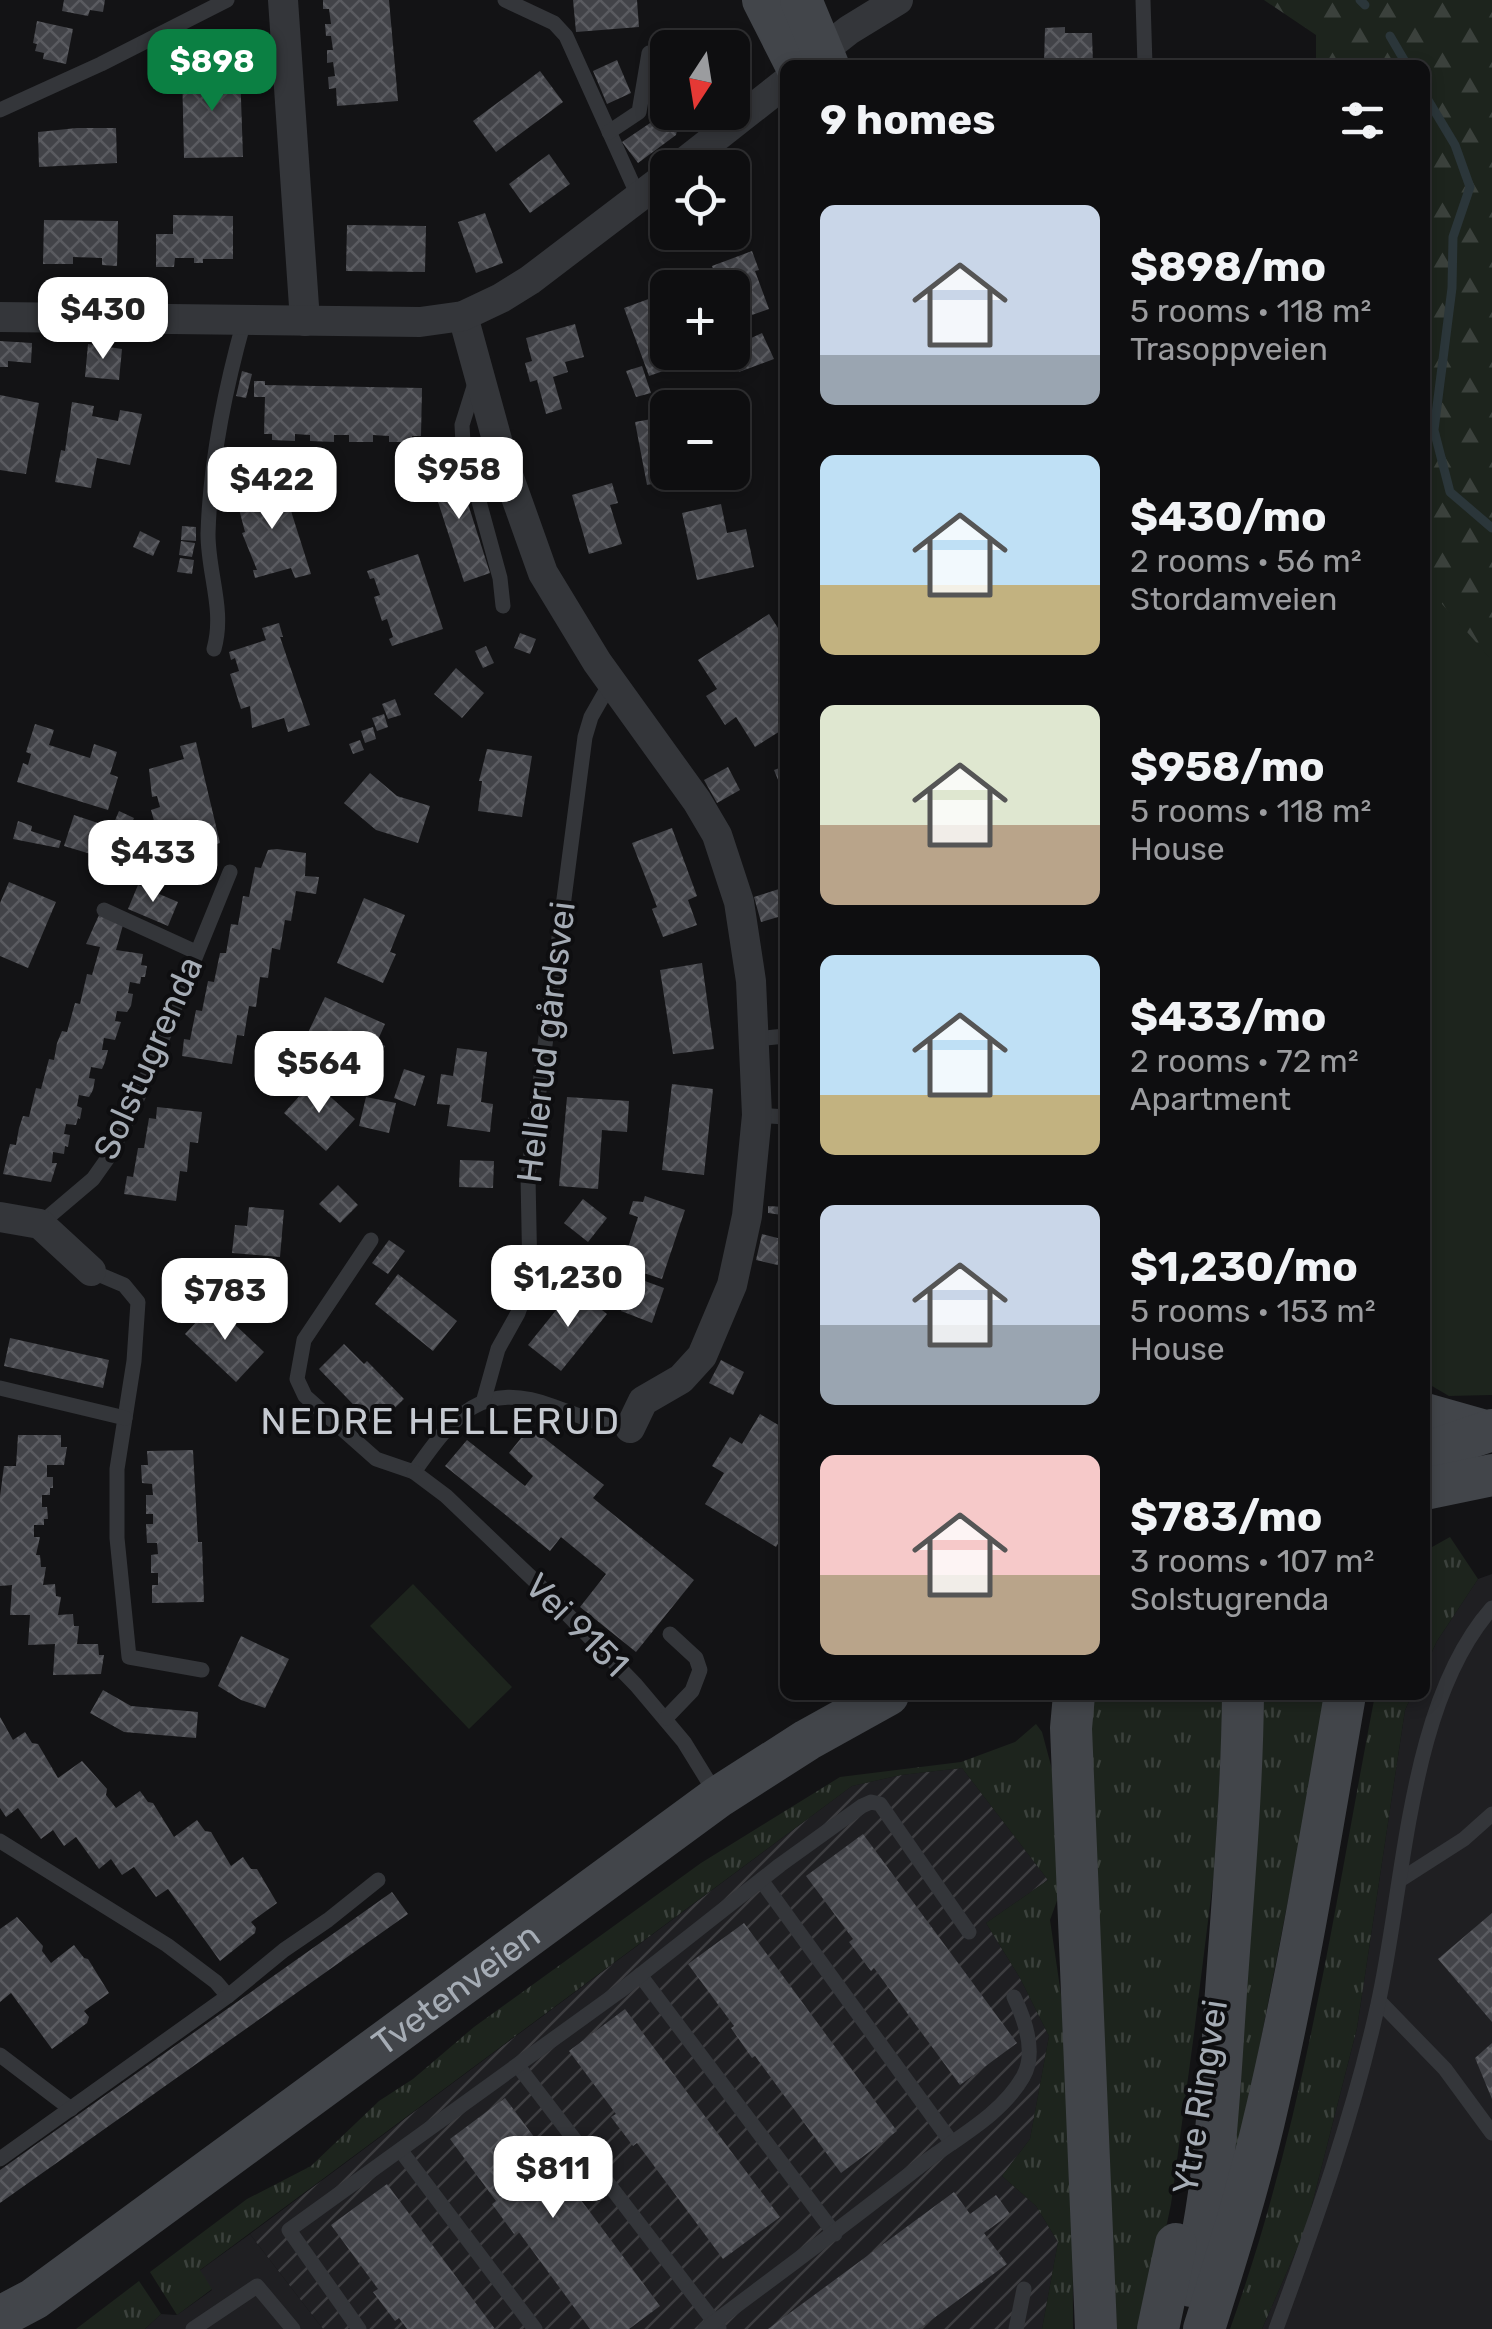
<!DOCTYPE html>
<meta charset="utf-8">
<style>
body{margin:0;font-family:Rubik,sans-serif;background:#171719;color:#f1f3f6;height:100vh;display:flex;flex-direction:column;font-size:38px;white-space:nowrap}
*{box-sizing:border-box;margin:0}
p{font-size:32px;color:#9b9c9f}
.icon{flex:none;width:55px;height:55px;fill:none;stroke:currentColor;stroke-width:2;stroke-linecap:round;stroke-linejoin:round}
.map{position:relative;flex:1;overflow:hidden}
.details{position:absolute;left:780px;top:60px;width:650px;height:1640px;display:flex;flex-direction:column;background:#0e0e10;border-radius:15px;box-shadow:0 5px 15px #0003,0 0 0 2px #2e2e30}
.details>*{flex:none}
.needle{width:65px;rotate:192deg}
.buttons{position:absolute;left:650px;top:30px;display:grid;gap:20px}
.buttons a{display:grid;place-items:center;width:100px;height:100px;border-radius:15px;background:#0e0e10;box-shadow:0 5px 15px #0003,0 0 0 2px #2e2e30;font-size:50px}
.price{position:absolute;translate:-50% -85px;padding:0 22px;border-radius:20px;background:#fff;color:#222;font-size:32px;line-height:65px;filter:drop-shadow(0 2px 5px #0008)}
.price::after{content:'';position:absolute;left:50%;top:60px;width:30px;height:22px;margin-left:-15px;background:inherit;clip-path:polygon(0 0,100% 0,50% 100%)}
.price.selected{background:#0b8043;color:#fff}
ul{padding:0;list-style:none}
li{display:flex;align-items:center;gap:30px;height:250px;padding:0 40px}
li span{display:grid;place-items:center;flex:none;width:280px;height:200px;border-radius:15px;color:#555}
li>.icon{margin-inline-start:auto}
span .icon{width:120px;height:120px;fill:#fffc;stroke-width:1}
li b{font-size:42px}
h2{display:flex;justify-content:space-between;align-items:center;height:120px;padding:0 40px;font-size:42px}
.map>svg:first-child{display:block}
.built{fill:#1f1f22}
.industrial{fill:url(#industrial-furrows)}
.grass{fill:url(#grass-tufts)}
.forest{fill:url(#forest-firs)}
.park{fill:#1d241d}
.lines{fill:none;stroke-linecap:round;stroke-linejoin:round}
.stream{stroke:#2b363a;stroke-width:9}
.building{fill:url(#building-cross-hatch)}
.service{stroke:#34363a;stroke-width:15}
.minor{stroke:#34363a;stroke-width:30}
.secondary{stroke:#42454a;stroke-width:42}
.labels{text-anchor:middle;stroke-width:8;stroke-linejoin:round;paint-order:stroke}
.street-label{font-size:35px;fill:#a5acb5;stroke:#0e0e10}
.neighbourhood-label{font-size:38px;letter-spacing:2.5px;fill:#c6cad1;stroke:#0e0e10}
</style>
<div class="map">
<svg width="1492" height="2329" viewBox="0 0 1492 2329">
<defs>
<pattern id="industrial-furrows" width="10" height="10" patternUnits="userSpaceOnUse" patternTransform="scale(2.5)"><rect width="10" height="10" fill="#1f1f22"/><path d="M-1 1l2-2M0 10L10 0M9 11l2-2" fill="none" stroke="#3d3d40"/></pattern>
<pattern id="grass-tufts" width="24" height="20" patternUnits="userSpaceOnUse" patternTransform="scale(2.5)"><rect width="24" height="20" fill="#1d241d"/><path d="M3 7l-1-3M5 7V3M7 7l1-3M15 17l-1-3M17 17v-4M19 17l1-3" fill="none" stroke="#3b413c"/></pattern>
<pattern id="forest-firs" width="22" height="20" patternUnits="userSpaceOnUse" patternTransform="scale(2.5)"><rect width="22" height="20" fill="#1d241d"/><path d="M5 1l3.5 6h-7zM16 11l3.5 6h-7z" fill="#3b413c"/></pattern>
<pattern id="building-cross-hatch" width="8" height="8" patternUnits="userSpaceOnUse" patternTransform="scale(2.5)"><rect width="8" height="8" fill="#424348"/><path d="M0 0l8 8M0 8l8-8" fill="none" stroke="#5a5b60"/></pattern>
</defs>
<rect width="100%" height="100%" fill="#131315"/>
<g class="built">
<polygon points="1492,1574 1492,2329 1262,2329 1306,2228 1357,2028 1405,1710 1412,1695 1425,1695 1425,1666 1437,1641 1478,1579"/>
<polygon points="250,2234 323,2329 145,2329 161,2314 177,2315 212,2290 199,2271"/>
</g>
<polygon class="industrial" points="962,1768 1048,1880 986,1923 1020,1978 1049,2036 1030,2139 1002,2176 1036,2206 1058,2242 1042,2329 323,2329 250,2234 852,1786 901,1775"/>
<g class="grass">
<polygon points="1450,1537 1478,1579 1437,1641 1425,1666 1425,1551"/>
<polygon points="1089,1695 1224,1695 1215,1865 1193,2041 1171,2204 1145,2329 1111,2329"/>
<polygon points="1260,1695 1328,1695 1233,2183"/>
<path d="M 1375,1695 L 1412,1695 L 1405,1710 L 1357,2028 L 1306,2228 L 1262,2329 L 1230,2329 C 1304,2124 1334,1908 1375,1695 Z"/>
<polygon points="1036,1724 1042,1732 1057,1788 1062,1887 1050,1920 1072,2069 1073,2329 1042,2329 1058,2242 1036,2206 1002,2176 1030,2139 1049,2036 1020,1978 986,1923 1048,1880 962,1768 901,1775 852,1786 200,2270 212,2289 177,2315 150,2272 247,2199 311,2166 379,2101 413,2079 474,2027 701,1863 840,1777 961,1762 1015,1742"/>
<polygon points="139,2281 161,2314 145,2329 76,2329"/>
</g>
<polygon class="forest" points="1264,0 1492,0 1492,661 1425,587 1425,65 1316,65 1316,35"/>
<g class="park">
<polygon points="1425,585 1492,660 1492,1395 1449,1396 1425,1382"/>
<polygon points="413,1584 512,1687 469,1729 370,1626"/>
</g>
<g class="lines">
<g class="stream">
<polyline points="1360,0 1365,5"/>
<polyline points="1390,36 1407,65"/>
<polyline points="1425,95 1455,145 1470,187 1453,237 1452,288 1434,430 1450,492 1492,528"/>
</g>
</g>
<g class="building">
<polygon points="64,0 105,0 103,12 90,10 88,16 62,11"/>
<polygon points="323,0 389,0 398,101 337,106 336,88 329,89 328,77 335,76 333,62 327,63 327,50 333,50 331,36 326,36 325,24 331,24 329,9 323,9"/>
<polygon points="573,0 637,0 639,27 576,32"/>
<polygon points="37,21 73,29 66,64 43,59 44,53 35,51 37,44 33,43"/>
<polygon points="1065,27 1065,33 1092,33 1093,65 1044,65 1045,28"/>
<polygon points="617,60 631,93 607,104 593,71"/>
<polygon points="209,68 209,71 240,70 243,157 184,158 182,69"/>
<polygon points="666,68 668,112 681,112 676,135 638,163 622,142 662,115 663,111 656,109"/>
<polygon points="540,71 563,102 496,152 473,121"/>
<polygon points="77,128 116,128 117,163 39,167 38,132"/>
<polygon points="549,154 570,184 530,213 509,184"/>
<polygon points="485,213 503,263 476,273 458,222"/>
<polygon points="173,215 233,216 233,259 203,259 203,263 194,263 194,258 175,258 174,267 156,267 156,234 173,234"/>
<polygon points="44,220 118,221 117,266 102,265 102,258 73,257 73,264 43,264"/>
<polygon points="347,225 426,226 425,272 346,271"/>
<polygon points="752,251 759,270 755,271 769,309 732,322 732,288 720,288 712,266"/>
<polygon points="665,293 668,352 686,352 689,362 649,376 624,308"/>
<polygon points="575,324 584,357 565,362 568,372 553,377 562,409 546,414 537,380 530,382 525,363 532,361 526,338"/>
<polygon points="762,333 774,359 739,372 732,347"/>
<polygon points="0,341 32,343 31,363 8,361 8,367 0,367"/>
<polygon points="88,344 122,349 119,380 85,377"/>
<polygon points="642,366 651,393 636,397 626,371"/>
<polygon points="242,371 252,374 246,398 236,396"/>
<polygon points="254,381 265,381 265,385 422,388 421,436 412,436 412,442 389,442 389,436 373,435 373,442 349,442 349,435 334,435 334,442 310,441 310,435 295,434 295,441 272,440 272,434 264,434 265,397 254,397"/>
<polygon points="0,395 39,403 26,474 0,470"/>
<polygon points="72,402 94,406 92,416 118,421 120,410 142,414 130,465 97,458 91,488 55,482 61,450 65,451"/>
<polygon points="668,416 668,472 701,472 690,477 691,484 682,487 681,478 647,485 635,422"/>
<polygon points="455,463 490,573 464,582 428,471"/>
<polygon points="283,474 287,488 284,489 311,574 295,578 291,568 255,578 253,570 257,570 242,533 245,532 239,509 235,510 232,503 270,492 266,479"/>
<polygon points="612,483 618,503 610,505 622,544 589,554 572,495"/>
<polygon points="721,504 727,533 746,529 754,567 697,580 682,513"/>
<polygon points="182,526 196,527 196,541 181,540"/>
<polygon points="140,531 160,541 153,556 133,547"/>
<polygon points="181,541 195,543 192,557 179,555"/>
<polygon points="418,554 443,629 392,646 389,639 393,637 387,619 382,621 374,597 380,595 374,578 370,579 367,571"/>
<polygon points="180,558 194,560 192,574 177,572"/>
<polygon points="769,614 785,639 785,728 755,747 736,717 725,725 706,696 717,689 698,660"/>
<polygon points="279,623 283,637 280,637 310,725 288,732 284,718 252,728 250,706 241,709 230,674 239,671 235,658 231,660 229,652 266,640 262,628"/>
<polygon points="520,633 536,639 530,654 514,648"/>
<polygon points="486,646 494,663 483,668 475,651"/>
<polygon points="456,668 484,693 462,718 434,694"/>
<polygon points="395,699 401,715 388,719 382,704"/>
<polygon points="384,714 388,727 377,731 372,718"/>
<polygon points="35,724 54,730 49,745 90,758 94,744 117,752 110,774 118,777 108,810 17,782 23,763 28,765 31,754 26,752"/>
<polygon points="373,727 376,739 365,743 361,731"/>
<polygon points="360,740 364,750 353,754 349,744"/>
<polygon points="196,742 220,843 209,847 206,835 161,846 151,810 160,807 157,796 152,797 149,769 184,759 180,746"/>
<polygon points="487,749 532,756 522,817 478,811 482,781 479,781"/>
<polygon points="785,766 785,797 774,770"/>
<polygon points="728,767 740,790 717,803 704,780"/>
<polygon points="370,773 397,796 430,806 418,843 376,830 344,803"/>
<polygon points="119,811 134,818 114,863 100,856"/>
<polygon points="74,815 104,825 94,855 64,846"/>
<polygon points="18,821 32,826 31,831 61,841 59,848 13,839"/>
<polygon points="672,828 697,896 688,900 697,925 663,937 652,909 657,907 632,843"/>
<polygon points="277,849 306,853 305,876 319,877 316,894 296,891 291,921 285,920 280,950 272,948 268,978 260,977 256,1007 249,1006 244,1036 237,1035 232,1064 182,1056 184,1039 190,1040 196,1010 202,1011 208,981 214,982 220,953 226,953 231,924 238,925 243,896 249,897 255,867 261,868 268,850"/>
<polygon points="9,882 56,902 28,968 0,956 0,903"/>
<polygon points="138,885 178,902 168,926 128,909"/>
<polygon points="779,889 785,915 761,922 754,897"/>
<polygon points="364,898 405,915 390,952 396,954 383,983 337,963"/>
<polygon points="99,915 123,925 116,950 143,954 141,965 147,966 145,977 141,977 140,984 130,982 128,993 133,994 131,1006 127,1012 117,1011 115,1021 121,1022 115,1040 104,1038 102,1050 108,1050 105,1062 102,1069 91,1067 89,1078 95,1079 93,1090 89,1097 79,1095 77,1106 82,1108 80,1119 78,1118 76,1125 66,1124 64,1134 70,1135 68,1147 65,1146 64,1154 53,1152 52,1163 57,1163 51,1182 3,1174 10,1144 16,1145 19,1128 23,1116 29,1117 36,1088 41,1089 49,1059 54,1060 57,1043 62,1031 67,1032 75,1003 80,1004 87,974 92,975 100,947 86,944"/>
<polygon points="702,963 714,1049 673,1054 660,970"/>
<polygon points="325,997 385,1024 377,1042 385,1046 372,1073 304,1041"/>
<polygon points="457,1048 487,1052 481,1102 493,1104 490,1132 447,1126 450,1105 437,1104 441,1074 453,1076"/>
<polygon points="404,1069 425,1076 415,1106 394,1098"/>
<polygon points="313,1081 355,1119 326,1151 284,1113"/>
<polygon points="672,1084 713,1089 704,1175 662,1170"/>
<polygon points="366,1097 396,1103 389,1133 359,1126"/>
<polygon points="567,1097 629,1101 627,1132 602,1130 598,1189 559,1186"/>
<polygon points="157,1107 202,1112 198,1143 190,1142 187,1172 180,1171 176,1201 124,1194 127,1176 133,1177 138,1148 144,1148 149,1118 156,1119"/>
<polygon points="460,1160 494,1161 493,1188 459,1187"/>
<polygon points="338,1185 358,1205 340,1223 319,1204"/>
<polygon points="645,1196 685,1210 662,1279 622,1266 638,1217 629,1214 633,1201 643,1202"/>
<polygon points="583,1199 607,1218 588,1242 564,1223"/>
<polygon points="768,1206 783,1207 782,1215 768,1213"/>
<polygon points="249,1207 284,1210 280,1257 232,1253 235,1225 247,1226"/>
<polygon points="762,1234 785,1240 782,1266 756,1260"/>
<polygon points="389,1240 405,1251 388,1274 372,1263"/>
<polygon points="398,1274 457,1321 433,1351 375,1304"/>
<polygon points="634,1277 664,1288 652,1323 621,1311"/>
<polygon points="574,1288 607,1314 561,1371 528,1345"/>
<polygon points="213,1304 264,1352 236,1382 185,1334"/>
<polygon points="10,1338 109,1360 103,1388 4,1366"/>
<polygon points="344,1344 364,1364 367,1361 404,1399 375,1427 319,1369"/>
<polygon points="721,1360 744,1372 733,1395 709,1383"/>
<polygon points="760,1414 785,1429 785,1532 776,1547 705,1504 724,1473 712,1466 730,1437 742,1444"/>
<polygon points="530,1427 604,1485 593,1498 694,1580 636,1652 580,1607 606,1574 561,1537 550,1551 445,1466 467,1440 525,1486 533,1476 509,1453"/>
<polygon points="18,1435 61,1435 61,1447 67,1447 64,1465 47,1465 47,1477 53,1477 53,1488 50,1488 50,1495 42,1495 42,1507 47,1507 48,1519 44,1519 44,1525 34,1525 34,1537 40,1537 36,1555 40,1555 41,1567 46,1567 43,1585 55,1584 56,1596 61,1597 58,1615 73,1614 74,1626 79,1626 77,1644 98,1644 99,1655 104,1655 101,1674 53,1675 55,1644 28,1645 30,1615 10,1615 12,1585 0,1586 0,1496 4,1466 16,1466"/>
<polygon points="193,1450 198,1542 202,1542 204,1602 152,1603 152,1585 158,1585 158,1573 151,1573 151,1555 158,1554 157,1543 147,1543 146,1524 153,1524 153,1514 146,1514 146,1495 153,1495 152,1484 142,1483 141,1465 148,1465 147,1451"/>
<polygon points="241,1636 289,1659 265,1708 241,1700 218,1686"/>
<polygon points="103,1690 131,1706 198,1712 196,1738 124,1732 90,1713"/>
<polygon points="0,1717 13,1740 25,1732 32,1743 38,1744 58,1778 82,1761 107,1789 106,1795 116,1808 140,1791 148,1802 153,1803 174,1837 197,1820 205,1831 211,1832 231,1866 243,1857 251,1869 257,1869 277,1903 251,1922 256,1928 255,1933 220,1961 168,1889 156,1897 134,1867 122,1875 111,1859 99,1869 76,1837 64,1846 53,1830 41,1839 18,1808 6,1817 0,1808"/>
<polygon points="863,1834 1017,2043 960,2085 874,1968 871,1971 849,1942 853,1939 806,1876"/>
<polygon points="392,1892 408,1914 0,2203 0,2170"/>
<polygon points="1492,1913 1492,2022 1438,1959"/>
<polygon points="17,1917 43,1946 42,1951 51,1963 74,1945 84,1958 88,1959 109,1993 84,2011 89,2017 87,2023 52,2049 11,1993 0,2002 0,1929"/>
<polygon points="744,1923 897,2131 841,2173 755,2056 752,2058 731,2028 734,2026 688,1964"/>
<polygon points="625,2009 780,2217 723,2259 637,2143 633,2146 611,2117 616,2114 569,2051"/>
<polygon points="1492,2043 1492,2099 1475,2058"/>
<polygon points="505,2098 660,2306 629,2329 590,2329 518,2231 514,2234 492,2204 496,2201 450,2139"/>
<polygon points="387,2184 495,2329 407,2329 399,2318 395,2321 373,2292 378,2289 331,2225"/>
<polygon points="954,2192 970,2214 996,2195 1010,2214 984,2233 1007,2264 919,2329 768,2329"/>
</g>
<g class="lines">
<g class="service">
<polyline points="505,0 554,23 566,36 639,198"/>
<polyline points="1143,0 1145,65"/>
<polyline points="0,110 101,64 227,0"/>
<polyline points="609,132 639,112 649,53"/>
<polyline points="477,377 462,425 463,443 500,578 503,606"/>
<path d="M 214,649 C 225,610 208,574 208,534 C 210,463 225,389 244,321"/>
<polyline points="104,910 196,952"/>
<polyline points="756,1039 785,1036"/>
<polyline points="757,1115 785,1117"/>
<polyline points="40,1224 93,1179 110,1155 143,1086 230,872"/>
<path d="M 371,1240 L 304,1340 L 297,1379 L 305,1396 L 376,1459 L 414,1472 C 454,1415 482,1379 555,1407 C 581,1416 602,1427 630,1428"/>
<polyline points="91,1271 124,1285 138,1302 134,1361 117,1469 117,1538 129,1657 202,1670"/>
<polyline points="0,1388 125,1418"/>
<polyline points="484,1399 498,1349 518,1313 530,1279 528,1176 585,737 591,717 611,682"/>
<polyline points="414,1472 446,1496 537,1583 636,1685 684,1742 716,1794"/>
<polyline points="666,1718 692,1691 700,1670 696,1658 670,1634"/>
<polyline points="0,1841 167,1945 216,1982 228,1996"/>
<polyline points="761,1880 952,2143"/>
<polyline points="1400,1880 1464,1839 1492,1814"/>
<polyline points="640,1975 835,2234"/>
<polyline points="1379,2001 1445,2069 1492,2133"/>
<polyline points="0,2055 71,2109"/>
<polyline points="518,2066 719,2328"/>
<polyline points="401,2151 535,2329"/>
<polyline points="0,2159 228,1996 284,1950 328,1920 378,1880"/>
<polyline points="193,2329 257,2286 293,2329"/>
<polyline points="359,2329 289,2230 620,1991 780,1865 862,1806 871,1802 880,1804 969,1932"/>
<path d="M 705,2329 C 779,2274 853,2219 925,2162 C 958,2137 1001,2115 1023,2077 C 1037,2053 1025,2020 1014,1997"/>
<polyline points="1016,2329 1024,2289"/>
<path d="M 1276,2329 C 1315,2223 1354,2114 1378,2004 C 1405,1883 1408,1703 1492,1608"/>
</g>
<g class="minor">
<polyline points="283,0 305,321"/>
<polyline points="807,63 849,30 898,0"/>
<polyline points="677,168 785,83"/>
<polyline points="463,316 502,458 543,573 597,662 697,801 717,835 739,902 751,981 757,1115 747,1216 732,1285 702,1356 681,1379 643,1401 630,1428"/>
<polyline points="0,317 420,322 463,316 501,298 530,280 668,175"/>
<polyline points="0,1217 40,1224 91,1271"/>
</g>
<g class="secondary">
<polyline points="763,0 796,65"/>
<polyline points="801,0 828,65"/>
<polyline points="1425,1414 1485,1431"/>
<polyline points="1425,1453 1492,1430"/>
<polyline points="1425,1489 1492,1475"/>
<polyline points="1074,1695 1071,1728 1096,2329"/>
<path d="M 1191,2286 C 1216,2190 1219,2091 1226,1992 C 1233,1893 1242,1794 1243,1695"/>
<path id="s1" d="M 0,2317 L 34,2299 L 718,1797 L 807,1740 L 888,1695"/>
<polyline points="1158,2329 1176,2244"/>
<path d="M 1204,2329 C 1227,2256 1250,2183 1267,2108 C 1299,1972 1321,1833 1345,1695"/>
</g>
</g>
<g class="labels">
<g class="street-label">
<text transform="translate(546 1042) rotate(-83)" y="12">Hellerud gårdsvei</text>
<text transform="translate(148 1058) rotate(-66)" y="12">Solstugrenda</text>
<text transform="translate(577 1625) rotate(45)" y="12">Vei 9151</text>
<text dy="12" stroke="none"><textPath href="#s1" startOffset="562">Tvetenveien</textPath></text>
<text transform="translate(1200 2097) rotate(-81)" y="12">Ytre Ringvei</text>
</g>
<g class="neighbourhood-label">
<text x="441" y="1434">NEDRE HELLERUD</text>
</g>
</g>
</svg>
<div class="buttons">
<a><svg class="needle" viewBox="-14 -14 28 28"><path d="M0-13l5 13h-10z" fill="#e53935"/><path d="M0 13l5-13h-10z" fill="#9b9c9f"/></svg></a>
<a><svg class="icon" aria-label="locate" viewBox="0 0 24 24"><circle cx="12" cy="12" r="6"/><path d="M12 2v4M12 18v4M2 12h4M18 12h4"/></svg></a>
<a>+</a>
<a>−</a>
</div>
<b class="price selected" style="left:212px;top:114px">$898</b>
<b class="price" style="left:103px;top:362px">$430</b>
<b class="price" style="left:459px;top:522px">$958</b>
<b class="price" style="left:272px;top:532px">$422</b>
<b class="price" style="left:153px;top:905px">$433</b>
<b class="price" style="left:319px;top:1116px">$564</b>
<b class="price" style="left:568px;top:1330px">$1,230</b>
<b class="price" style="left:225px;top:1343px">$783</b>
<b class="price" style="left:553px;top:2221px">$811</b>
<section class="details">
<h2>9 homes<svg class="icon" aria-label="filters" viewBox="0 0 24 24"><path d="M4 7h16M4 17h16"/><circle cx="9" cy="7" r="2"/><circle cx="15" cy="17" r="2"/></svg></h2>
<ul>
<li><span style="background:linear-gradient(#c9d6e8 75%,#9aa5b1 0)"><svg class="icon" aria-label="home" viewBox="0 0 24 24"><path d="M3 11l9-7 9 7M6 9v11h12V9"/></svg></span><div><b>$898/mo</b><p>5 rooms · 118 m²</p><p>Trasoppveien</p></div></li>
<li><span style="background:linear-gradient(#bfe0f5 65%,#c2b280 0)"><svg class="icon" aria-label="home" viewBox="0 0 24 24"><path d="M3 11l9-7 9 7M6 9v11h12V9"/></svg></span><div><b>$430/mo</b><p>2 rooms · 56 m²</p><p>Stordamveien</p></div></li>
<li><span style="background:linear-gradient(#dfe7d0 60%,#b9a48a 0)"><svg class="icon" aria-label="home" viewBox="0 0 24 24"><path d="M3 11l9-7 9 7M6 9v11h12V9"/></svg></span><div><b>$958/mo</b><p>5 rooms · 118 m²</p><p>House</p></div></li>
<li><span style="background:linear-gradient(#bfe0f5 70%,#c2b280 0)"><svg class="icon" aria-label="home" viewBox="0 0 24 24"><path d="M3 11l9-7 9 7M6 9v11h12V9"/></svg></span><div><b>$433/mo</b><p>2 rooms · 72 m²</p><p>Apartment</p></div></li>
<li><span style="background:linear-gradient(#c9d6e8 60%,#9aa5b1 0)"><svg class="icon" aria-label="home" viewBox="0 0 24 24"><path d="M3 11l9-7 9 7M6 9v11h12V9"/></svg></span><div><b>$1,230/mo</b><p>5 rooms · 153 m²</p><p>House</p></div></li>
<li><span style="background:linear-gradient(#f6c9c9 60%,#b9a48a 0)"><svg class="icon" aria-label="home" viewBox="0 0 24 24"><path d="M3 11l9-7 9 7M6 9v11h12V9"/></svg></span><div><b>$783/mo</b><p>3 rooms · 107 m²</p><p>Solstugrenda</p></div></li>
</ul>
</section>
</div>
